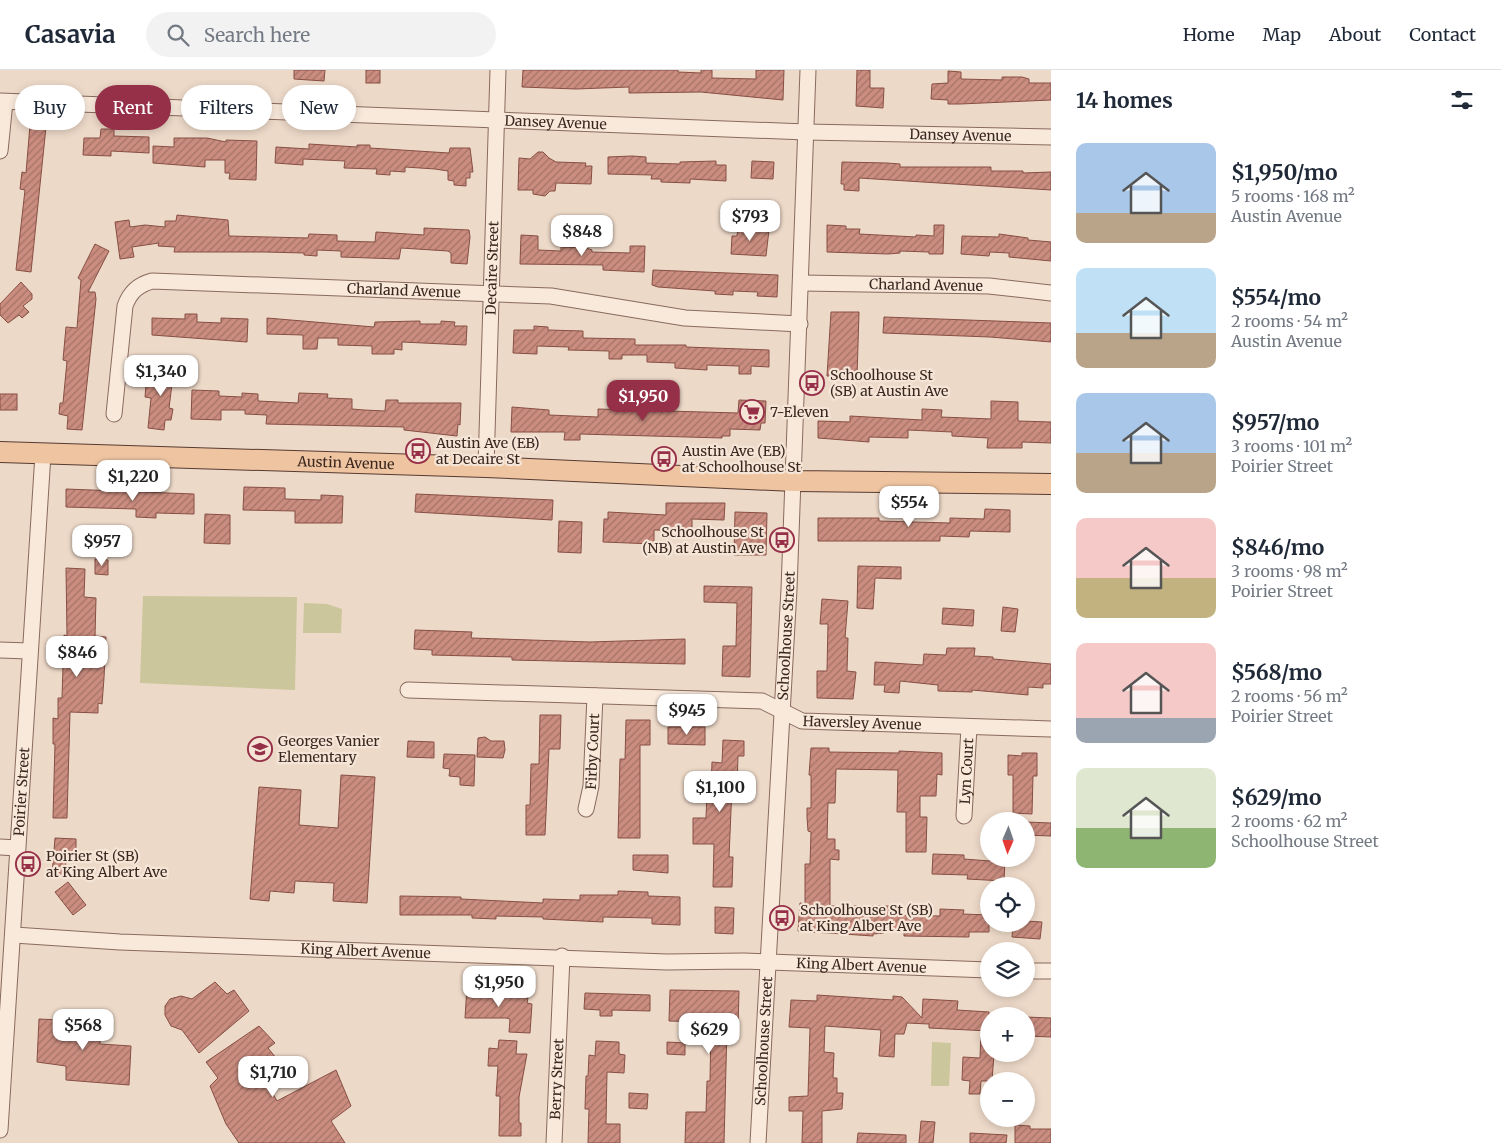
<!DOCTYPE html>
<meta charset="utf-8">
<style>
body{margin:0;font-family:Merriweather,serif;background:#f2f2f3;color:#1f2937;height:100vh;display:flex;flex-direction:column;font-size:19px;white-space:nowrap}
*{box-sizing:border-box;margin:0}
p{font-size:16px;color:#747a83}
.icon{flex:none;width:28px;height:28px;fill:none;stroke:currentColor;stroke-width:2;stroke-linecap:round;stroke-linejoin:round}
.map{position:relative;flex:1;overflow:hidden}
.sheet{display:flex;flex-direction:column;background:#fff;width:450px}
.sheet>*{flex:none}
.banner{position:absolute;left:15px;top:15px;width:475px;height:45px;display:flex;gap:10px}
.needle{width:32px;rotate:182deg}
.tools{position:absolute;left:980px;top:742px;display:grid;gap:10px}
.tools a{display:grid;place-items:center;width:55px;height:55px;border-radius:50%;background:#fff;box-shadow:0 2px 8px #0003;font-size:25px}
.price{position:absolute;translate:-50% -42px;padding:0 11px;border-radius:10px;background:#fff;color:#222;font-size:16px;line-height:32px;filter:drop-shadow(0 1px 2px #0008)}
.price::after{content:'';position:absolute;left:50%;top:30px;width:15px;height:11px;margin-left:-8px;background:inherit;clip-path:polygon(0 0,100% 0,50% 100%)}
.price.on{background:#962f48;color:#fff}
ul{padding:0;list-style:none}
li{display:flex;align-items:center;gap:15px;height:125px;padding:0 25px}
li span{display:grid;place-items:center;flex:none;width:140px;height:100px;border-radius:10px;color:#555}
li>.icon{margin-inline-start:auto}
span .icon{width:60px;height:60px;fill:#fffc;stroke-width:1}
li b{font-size:21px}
h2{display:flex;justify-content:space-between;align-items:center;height:60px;padding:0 25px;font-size:21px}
.pill{padding:0 18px;border-radius:22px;background:#fff;box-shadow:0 2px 8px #0003;font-size:18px;line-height:45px}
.pill.on{background:#962f48;color:#fff}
header{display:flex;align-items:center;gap:30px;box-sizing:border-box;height:70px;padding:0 25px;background:#fff;border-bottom:1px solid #e0e1e3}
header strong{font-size:24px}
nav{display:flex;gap:28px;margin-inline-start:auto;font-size:18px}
.search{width:350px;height:45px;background:#f2f2f3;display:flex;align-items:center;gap:12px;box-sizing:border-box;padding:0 18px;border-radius:28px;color:#747a83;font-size:19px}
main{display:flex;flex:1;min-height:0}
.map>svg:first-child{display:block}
.park{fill:#cbc69b}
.building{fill:url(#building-hatch);stroke:#874f44}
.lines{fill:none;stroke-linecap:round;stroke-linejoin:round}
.minor-casing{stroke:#896a5d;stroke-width:17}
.major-casing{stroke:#573a31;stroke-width:22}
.minor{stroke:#f8e9db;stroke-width:15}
.major{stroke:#efc5a1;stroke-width:20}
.labels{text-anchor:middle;stroke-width:4.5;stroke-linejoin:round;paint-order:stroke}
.street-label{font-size:14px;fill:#3a2720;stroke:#f5e5d7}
.poi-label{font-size:14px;fill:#3a2720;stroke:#f5e5d7;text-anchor:start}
</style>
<header>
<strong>Casavia</strong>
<div class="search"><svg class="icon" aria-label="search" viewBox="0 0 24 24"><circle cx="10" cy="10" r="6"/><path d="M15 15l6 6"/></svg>Search here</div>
<nav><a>Home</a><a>Map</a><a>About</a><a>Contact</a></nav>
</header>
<main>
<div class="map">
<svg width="1051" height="1073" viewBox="0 0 1051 1073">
<defs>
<pattern id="building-hatch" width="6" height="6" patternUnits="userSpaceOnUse" patternTransform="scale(1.25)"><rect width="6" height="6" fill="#ca8d7f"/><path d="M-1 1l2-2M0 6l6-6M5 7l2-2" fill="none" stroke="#a57368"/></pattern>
</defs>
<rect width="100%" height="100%" fill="#edd9c8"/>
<g class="park">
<polygon points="143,526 297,527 295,620 140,613"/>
<polygon points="304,533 327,534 342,539 341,563 303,563"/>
<polygon points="932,972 951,973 949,1016 931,1016"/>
</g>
<g class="building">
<polygon points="294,0 325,0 324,11 294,9"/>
<rect x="366" y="0" width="14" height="13"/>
<polygon points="523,0 678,0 678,2 701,3 701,0 712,0 712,8 756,9 756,0 784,0 783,30 701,22 629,23 629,17 576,19 522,17"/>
<polygon points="857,0 870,0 870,18 884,18 883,38 856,36"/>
<polygon points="948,1 961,2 961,9 1002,10 1002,7 1022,7 1029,9 1029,13 1051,13 1051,30 960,34 948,34 948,30 931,29 932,14 948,13"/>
<polygon points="30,55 46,57 31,202 16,200 25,120 20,119 22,102 26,103"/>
<polygon points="101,59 114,59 114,66 149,67 149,83 111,81 111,86 83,85 84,68 100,68"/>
<polygon points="174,68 207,68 226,72 226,70 257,71 256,110 229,109 230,103 225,103 225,90 205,90 205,97 153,93 153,76 174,77"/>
<polygon points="309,74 357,77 357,75 370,75 370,78 449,83 450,78 470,78 473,102 470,102 470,108 466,108 466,116 454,115 454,111 448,110 448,101 435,99 405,97 405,102 390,101 390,105 376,104 377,99 344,98 345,91 303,89 303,95 275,93 276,77 309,79"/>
<polygon points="538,82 543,82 549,88 556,92 586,93 585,96 592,96 591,114 556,113 555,121 550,121 545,126 533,124 533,120 518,120 519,88 530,89"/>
<polygon points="632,86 646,87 646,93 680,94 680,92 716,91 716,95 726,95 726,111 690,109 690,113 661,112 661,109 651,109 652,105 608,104 608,87"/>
<polygon points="752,91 774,92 773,109 751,108"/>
<polygon points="842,92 887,93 900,94 900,97 991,97 991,101 1023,101 1023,103 1051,102 1051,120 859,108 859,121 844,120 844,114 841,114"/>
<polygon points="177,145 228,150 229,166 308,168 309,164 337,165 337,171 375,172 376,162 424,165 424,158 469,160 470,167 467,194 451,193 451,183 448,181 401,178 399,189 341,187 341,181 317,180 317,186 304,185 304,183 265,182 174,182 175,177 158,176 159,173 132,177 134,187 120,189 115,152 129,150 130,157 145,155 165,157 165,151 176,151"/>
<polygon points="827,155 846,156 846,159 860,159 859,164 916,167 916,165 934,166 934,155 944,155 943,184 929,184 929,182 900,181 900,183 888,184 827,182"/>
<polygon points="738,157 769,160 766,186 731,184 732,166 737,166"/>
<polygon points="999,164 1028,168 1028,170 1051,172 1051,191 1009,187 1009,183 990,182 989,186 961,184 962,166 999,167"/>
<polygon points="521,165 538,166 538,180 561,181 561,177 586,178 592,180 592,182 630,183 630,176 645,176 644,202 603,200 603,195 520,194"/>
<polygon points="95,174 109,181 88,222 95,222 96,229 82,360 67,359 68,346 59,344 60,333 63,333 67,291 63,290 66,257 77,258 81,210 78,208"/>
<polygon points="653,200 778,205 777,227 757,226 758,222 733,221 733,225 715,224 715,221 658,217 652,215"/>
<polygon points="21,212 32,224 32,229 23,236 29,242 22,248 19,245 8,253 0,245 0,234"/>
<polygon points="831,242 859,242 857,307 827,306"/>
<polygon points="185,244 197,244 197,252 221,253 221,248 248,249 247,272 152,265 152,248 185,249"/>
<polygon points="884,247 1051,253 1051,272 990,267 883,263"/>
<polygon points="267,248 374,257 375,252 420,251 420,254 441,254 441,251 455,252 454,256 467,256 466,275 402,272 402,280 394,279 394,284 372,284 372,276 338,275 338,268 318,268 317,279 303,279 303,265 267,264"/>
<polygon points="534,256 548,257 548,260 583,261 583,268 635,269 635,275 686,275 686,277 769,280 769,297 751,296 751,304 739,304 739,296 707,295 707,300 675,298 675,293 647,292 647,285 622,285 622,289 609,289 609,281 568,280 569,277 537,276 537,284 513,283 514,260 534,260"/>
<polygon points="157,297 179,299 177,315 172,314 169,338 173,339 171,350 165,350 164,360 148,358 151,328 145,327 146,315 154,316"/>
<polygon points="192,320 219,321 219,326 242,327 242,323 258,324 258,331 298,333 299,323 328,324 327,328 352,329 352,339 364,340 385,341 386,330 398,330 398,333 461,333 460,355 458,354 457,366 404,360 404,357 266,354 267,345 245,344 245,340 221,340 221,350 191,349"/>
<rect x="0" y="324" width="17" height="16"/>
<polygon points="739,330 766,331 765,353 761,353 760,360 730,359 730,366 722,366 722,368 580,364 580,370 564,370 565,362 511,362 512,337 549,340 549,345 598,347 598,339 738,343"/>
<polygon points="991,331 1018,332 1018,351 1051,352 1051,373 1022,372 1022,378 987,378 988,368 952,366 952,362 908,360 908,368 869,367 869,372 818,368 818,351 850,352 850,346 922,350 922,339 942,340 941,347 991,349"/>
<polygon points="244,417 285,418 285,429 321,430 321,425 343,426 342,453 295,453 295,441 243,440"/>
<polygon points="66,419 194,424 194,444 156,443 156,448 136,447 136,439 66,437"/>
<polygon points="416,424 553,430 552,450 415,442"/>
<polygon points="666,433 725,433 724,450 692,449 692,461 654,460 654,474 603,472 604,449 608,449 608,442 666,445"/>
<polygon points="985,439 1010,440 1010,462 970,461 969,467 940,466 940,471 818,471 818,448 879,448 879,451 950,453 950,448 984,449"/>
<polygon points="735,442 767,443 766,485 734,485"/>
<polygon points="205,444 230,445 230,474 204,473"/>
<polygon points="559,451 582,452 581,483 558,482"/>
<polygon points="95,489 108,490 108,505 95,504"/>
<polygon points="858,496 901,497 901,509 875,508 873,539 857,538"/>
<polygon points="66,498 85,499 84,527 96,528 95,566 106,567 104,608 102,634 98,633 98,643 70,642 67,748 53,748 55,674 53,674 53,648 58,649 58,628 62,628 64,565 67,566"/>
<polygon points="704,516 752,517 750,607 722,606 723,576 736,576 737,533 704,532"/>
<polygon points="822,529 848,531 845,568 848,568 847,601 856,602 853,629 817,628 817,601 827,601 828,554 820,554"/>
<polygon points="1003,537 1018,539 1015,562 1001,561"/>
<polygon points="943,538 974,540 973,556 942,554"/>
<polygon points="415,560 472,562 471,568 590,572 685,569 685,594 512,590 512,587 432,585 432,580 414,579"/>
<polygon points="947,578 975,578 974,586 993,587 993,589 1051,594 1051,614 1043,614 1043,618 1028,617 1028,625 972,620 972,622 938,621 938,615 900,611 899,623 884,622 885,615 874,615 875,592 923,595 924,584 946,585"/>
<polygon points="540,645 561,645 560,679 549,679 545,765 526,765 526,735 530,735 531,694 539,694"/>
<polygon points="626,650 650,650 650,675 640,675 640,768 618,768 620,689 625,689"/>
<polygon points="668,657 705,657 705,675 668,674"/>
<polygon points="485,667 491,671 504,671 505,680 503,688 477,687 478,668"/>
<polygon points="723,670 744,671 744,686 738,686 737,717 732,717 729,787 733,787 732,817 713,817 714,774 693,774 693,748 706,748 707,721 711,721 712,692 722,693"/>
<polygon points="408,671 434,672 434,688 407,687"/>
<polygon points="811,678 829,678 829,682 899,683 899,681 942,683 942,705 937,704 936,726 920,726 920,747 927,747 926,782 906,782 906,742 897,742 898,700 836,699 835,733 828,733 827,769 835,769 835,780 839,780 839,790 830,789 830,836 890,836 891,845 940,846 940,839 964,840 963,844 989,845 989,862 969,862 969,867 904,866 904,860 884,860 884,863 873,864 873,866 798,861 800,833 805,834 805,794 810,794 811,762 808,761 807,747 807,738 811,738 811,705 809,705"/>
<polygon points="1022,683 1037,683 1037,706 1033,706 1032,744 1013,743 1013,705 1008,705 1008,685 1022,686"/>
<polygon points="444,684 475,685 474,716 460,715 460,707 449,706 450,699 443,698"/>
<polygon points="341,705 375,707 367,833 333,831 334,813 295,811 294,823 270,821 269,831 250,829 259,717 301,720 299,755 338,758"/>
<polygon points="1026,752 1051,753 1051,766 1026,765"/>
<polygon points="55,768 76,769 76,783 68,783 68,791 66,791 65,805 52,805"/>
<polygon points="933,784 964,785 964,789 990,791 990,789 1005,789 1004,811 967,809 968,805 932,804"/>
<polygon points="633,785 668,785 668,803 633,800"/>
<polygon points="68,812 86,835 73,845 55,822"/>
<polygon points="618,821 648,822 648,826 680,827 680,855 652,854 652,848 603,847 603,852 543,849 543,847 496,846 496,849 472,848 472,845 400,845 400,826 461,827 461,829 543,833 543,829 580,830 580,825 618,825"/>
<polygon points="715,837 734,838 733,864 715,863"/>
<polygon points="1026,851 1042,852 1040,869 1012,867 1013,854 1026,854"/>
<polygon points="215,912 227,924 234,920 249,941 199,983 182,960 171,956 165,945 165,936 170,929 181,926 192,929"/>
<polygon points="467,916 501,919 501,926 528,928 527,933 532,934 530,963 509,962 510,949 506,948 465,948"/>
<polygon points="670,920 739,921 738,959 727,958 724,1073 685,1073 686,1042 706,1042 707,1011 710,1011 711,958 707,958 707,952 669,951"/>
<polygon points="585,923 650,925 650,941 612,940 612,946 600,946 600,940 584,939"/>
<polygon points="817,925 893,930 893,926 902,927 922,948 923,929 958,931 957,940 989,942 989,961 929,958 929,954 907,953 904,964 895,964 894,987 879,986 881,960 825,956 824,982 834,983 833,1008 837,1008 837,1023 843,1023 842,1039 822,1041 822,1073 802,1073 803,1041 789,1041 789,1027 808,1026 810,958 789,957 791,930 817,931"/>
<polygon points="62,945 101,947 100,974 131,976 129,1015 66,1010 66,996 37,992 39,949 61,950"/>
<polygon points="1026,947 1051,948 1051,967 1026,966"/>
<polygon points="259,956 275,973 268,978 280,993 263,1006 277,1031 336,1000 351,1036 331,1051 345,1073 239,1073 226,1054 210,1016 218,1008 206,992"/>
<polygon points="981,962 989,962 989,984 994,984 992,1011 981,1011 980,1024 969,1024 970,1011 962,1010 963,987 980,988"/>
<polygon points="499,970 517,971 516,984 527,984 519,1027 519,1053 521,1053 521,1066 499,1066 500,1026 496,1026 498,996 488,996 489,978 498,979"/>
<polygon points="596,971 619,972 619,984 625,985 624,1003 607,1002 606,1054 620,1054 620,1073 588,1073 589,1039 585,1039 586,1006 588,1006 589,985 595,986"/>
<polygon points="667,972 685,973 685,985 667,984"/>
<polygon points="629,1023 648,1024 647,1039 629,1038"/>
<polygon points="921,1051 935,1052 933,1073 919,1073"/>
<polygon points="1015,1055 1030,1056 1030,1059 1051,1059 1051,1073 1015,1073"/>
<polygon points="858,1063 906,1065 906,1073 857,1073"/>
<polygon points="970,1063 1007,1065 1006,1073 970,1073"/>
</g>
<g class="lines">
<defs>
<g id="minor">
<path id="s1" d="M 0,31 L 806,62 L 1051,67"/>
<polyline points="0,81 5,32"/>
<path id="s2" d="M 801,213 L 989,216 L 1051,223"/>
<path id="s3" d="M 114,344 L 125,236 C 130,222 138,215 152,211 L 551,226 L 685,248 L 800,254"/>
<path id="s4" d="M 486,397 L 498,0"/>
<polyline points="0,580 29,581"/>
<path id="s5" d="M 408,620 L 762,631 L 802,651 L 1051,659"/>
<path id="s6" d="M 586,739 L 591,716 L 595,626"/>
<path id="s7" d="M 964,746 L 969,657"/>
<polyline points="0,777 17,778"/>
<path id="s8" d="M 14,865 L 120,872 L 667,892 L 744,891 L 989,900"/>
<polyline points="1026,901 1051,901"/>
<path id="s9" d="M 0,1060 L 43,384"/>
<path id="s10" d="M 554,1073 L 562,886"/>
<path id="s11" d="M 758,1073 L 789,519 L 808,0"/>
</g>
<g id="major">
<path id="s12" d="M 0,382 L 486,397 L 794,411 L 1051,414"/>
</g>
</defs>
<use href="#minor" class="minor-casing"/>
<use href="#major" class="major-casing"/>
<use href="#minor" class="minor"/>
<use href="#major" class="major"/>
</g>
<defs>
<symbol id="bus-ring" viewBox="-11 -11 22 22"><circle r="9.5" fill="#f5e5d7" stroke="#962f48" stroke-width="1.5"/><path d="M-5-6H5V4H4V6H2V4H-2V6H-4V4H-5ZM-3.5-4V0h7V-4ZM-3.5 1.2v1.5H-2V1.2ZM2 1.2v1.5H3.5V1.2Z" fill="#962f48"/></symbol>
<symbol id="supermarket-ring" viewBox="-11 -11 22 22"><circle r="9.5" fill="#f5e5d7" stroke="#962f48" stroke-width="1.5"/><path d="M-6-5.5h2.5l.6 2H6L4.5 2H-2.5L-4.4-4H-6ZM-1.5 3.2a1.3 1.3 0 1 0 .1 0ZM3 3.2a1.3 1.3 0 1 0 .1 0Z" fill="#962f48"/></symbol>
<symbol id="school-ring" viewBox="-11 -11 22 22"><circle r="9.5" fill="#f5e5d7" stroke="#962f48" stroke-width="1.5"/><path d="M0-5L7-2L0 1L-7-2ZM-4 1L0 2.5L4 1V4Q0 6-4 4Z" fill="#962f48"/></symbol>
</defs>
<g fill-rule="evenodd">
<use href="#bus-ring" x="798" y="299" width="28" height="28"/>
<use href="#supermarket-ring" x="738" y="328" width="28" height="28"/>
<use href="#bus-ring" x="404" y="367" width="28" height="28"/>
<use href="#bus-ring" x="650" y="375" width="28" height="28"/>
<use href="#bus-ring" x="768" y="456" width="28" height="28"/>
<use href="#school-ring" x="246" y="665" width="28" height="28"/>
<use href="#bus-ring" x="14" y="780" width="28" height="28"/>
<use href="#bus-ring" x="768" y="834" width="28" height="28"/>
</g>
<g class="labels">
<g class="street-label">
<text dy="5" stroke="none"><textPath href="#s1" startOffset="556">Dansey Avenue</textPath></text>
<text dy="5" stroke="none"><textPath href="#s1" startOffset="961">Dansey Avenue</textPath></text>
<text dy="5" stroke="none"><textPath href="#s4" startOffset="199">Decaire Street</textPath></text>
<text dy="5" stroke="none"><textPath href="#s2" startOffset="125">Charland Avenue</textPath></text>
<text dy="5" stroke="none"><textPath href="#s3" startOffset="399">Charland Avenue</textPath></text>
<text dy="5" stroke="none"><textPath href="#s12" startOffset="346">Austin Avenue</textPath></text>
<text dy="5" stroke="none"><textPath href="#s11" startOffset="508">Schoolhouse Street</textPath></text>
<text dy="5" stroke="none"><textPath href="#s5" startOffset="459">Haversley Avenue</textPath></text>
<text dy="5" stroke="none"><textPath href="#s6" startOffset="58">Firby Court</textPath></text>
<text dy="5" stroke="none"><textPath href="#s7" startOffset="45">Lyn Court</textPath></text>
<text dy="5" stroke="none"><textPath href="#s9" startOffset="339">Poirier Street</textPath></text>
<text dy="5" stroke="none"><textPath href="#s8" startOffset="352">King Albert Avenue</textPath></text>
<text dy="5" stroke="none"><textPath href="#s8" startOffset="848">King Albert Avenue</textPath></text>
<text dy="5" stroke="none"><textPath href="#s11" startOffset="102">Schoolhouse Street</textPath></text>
<text dy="5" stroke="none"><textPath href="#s10" startOffset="64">Berry Street</textPath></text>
</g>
<g class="poi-label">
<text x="830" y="310">Schoolhouse St<tspan x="830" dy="16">(SB) at Austin Ave</tspan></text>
<text x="770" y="347">7-Eleven</text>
<text x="436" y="378">Austin Ave (EB)<tspan x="436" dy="16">at Decaire St</tspan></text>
<text x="682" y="386">Austin Ave (EB)<tspan x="682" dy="16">at Schoolhouse St</tspan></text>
<text x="764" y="467" text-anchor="end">Schoolhouse St<tspan x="764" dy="16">(NB) at Austin Ave</tspan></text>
<text x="278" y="676">Georges Vanier<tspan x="278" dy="16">Elementary</tspan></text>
<text x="46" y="791">Poirier St (SB)<tspan x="46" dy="16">at King Albert Ave</tspan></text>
<text x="800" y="845">Schoolhouse St (SB)<tspan x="800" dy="16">at King Albert Ave</tspan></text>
</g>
</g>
</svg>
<div class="tools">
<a><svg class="needle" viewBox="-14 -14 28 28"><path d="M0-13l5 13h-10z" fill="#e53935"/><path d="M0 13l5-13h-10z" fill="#747a83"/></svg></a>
<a><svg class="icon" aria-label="locate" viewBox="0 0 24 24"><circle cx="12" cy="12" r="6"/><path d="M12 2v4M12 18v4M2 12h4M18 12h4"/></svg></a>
<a><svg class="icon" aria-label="layers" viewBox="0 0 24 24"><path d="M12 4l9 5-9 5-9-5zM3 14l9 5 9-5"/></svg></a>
<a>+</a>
<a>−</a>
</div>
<b class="price" style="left:750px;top:172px">$793</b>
<b class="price" style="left:582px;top:187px">$848</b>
<b class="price" style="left:161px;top:327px">$1,340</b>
<b class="price on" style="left:643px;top:352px">$1,950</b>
<b class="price" style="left:133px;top:432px">$1,220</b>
<b class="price" style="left:909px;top:458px">$554</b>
<b class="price" style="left:102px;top:497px">$957</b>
<b class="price" style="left:77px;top:608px">$846</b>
<b class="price" style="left:687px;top:666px">$945</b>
<b class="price" style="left:720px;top:743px">$1,100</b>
<b class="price" style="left:499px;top:938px">$1,950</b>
<b class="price" style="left:83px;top:981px">$568</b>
<b class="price" style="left:709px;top:985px">$629</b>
<b class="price" style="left:273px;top:1028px">$1,710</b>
<div class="banner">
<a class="pill">Buy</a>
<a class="pill on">Rent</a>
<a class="pill">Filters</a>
<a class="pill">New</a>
</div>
</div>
<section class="sheet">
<h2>14 homes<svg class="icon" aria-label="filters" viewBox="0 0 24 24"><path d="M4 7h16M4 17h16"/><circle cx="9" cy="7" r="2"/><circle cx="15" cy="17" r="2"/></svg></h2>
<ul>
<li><span style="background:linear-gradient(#a9c7e8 70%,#b9a48a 0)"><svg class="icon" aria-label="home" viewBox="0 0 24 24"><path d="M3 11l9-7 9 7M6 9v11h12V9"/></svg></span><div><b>$1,950/mo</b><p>5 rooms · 168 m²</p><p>Austin Avenue</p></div></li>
<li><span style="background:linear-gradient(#bfe0f5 65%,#b9a48a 0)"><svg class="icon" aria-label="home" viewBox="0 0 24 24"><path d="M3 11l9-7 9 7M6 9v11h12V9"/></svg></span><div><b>$554/mo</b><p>2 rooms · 54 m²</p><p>Austin Avenue</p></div></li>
<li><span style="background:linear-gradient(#a9c7e8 60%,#b9a48a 0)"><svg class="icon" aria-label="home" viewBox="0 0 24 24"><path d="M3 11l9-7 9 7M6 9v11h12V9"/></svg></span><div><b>$957/mo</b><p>3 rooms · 101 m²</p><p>Poirier Street</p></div></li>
<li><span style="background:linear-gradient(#f6c9c9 60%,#c2b280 0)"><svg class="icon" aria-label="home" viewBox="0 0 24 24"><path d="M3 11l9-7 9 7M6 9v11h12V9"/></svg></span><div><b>$846/mo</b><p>3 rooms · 98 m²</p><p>Poirier Street</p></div></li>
<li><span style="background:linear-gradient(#f6c9c9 75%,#9aa5b1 0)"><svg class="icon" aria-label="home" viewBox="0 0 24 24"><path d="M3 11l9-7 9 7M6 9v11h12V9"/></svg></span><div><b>$568/mo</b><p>2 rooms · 56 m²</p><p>Poirier Street</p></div></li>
<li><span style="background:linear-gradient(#dfe7d0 60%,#8fb573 0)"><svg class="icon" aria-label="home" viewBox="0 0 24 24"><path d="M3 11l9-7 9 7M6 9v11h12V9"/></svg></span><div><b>$629/mo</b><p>2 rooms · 62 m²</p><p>Schoolhouse Street</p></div></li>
</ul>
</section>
</main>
